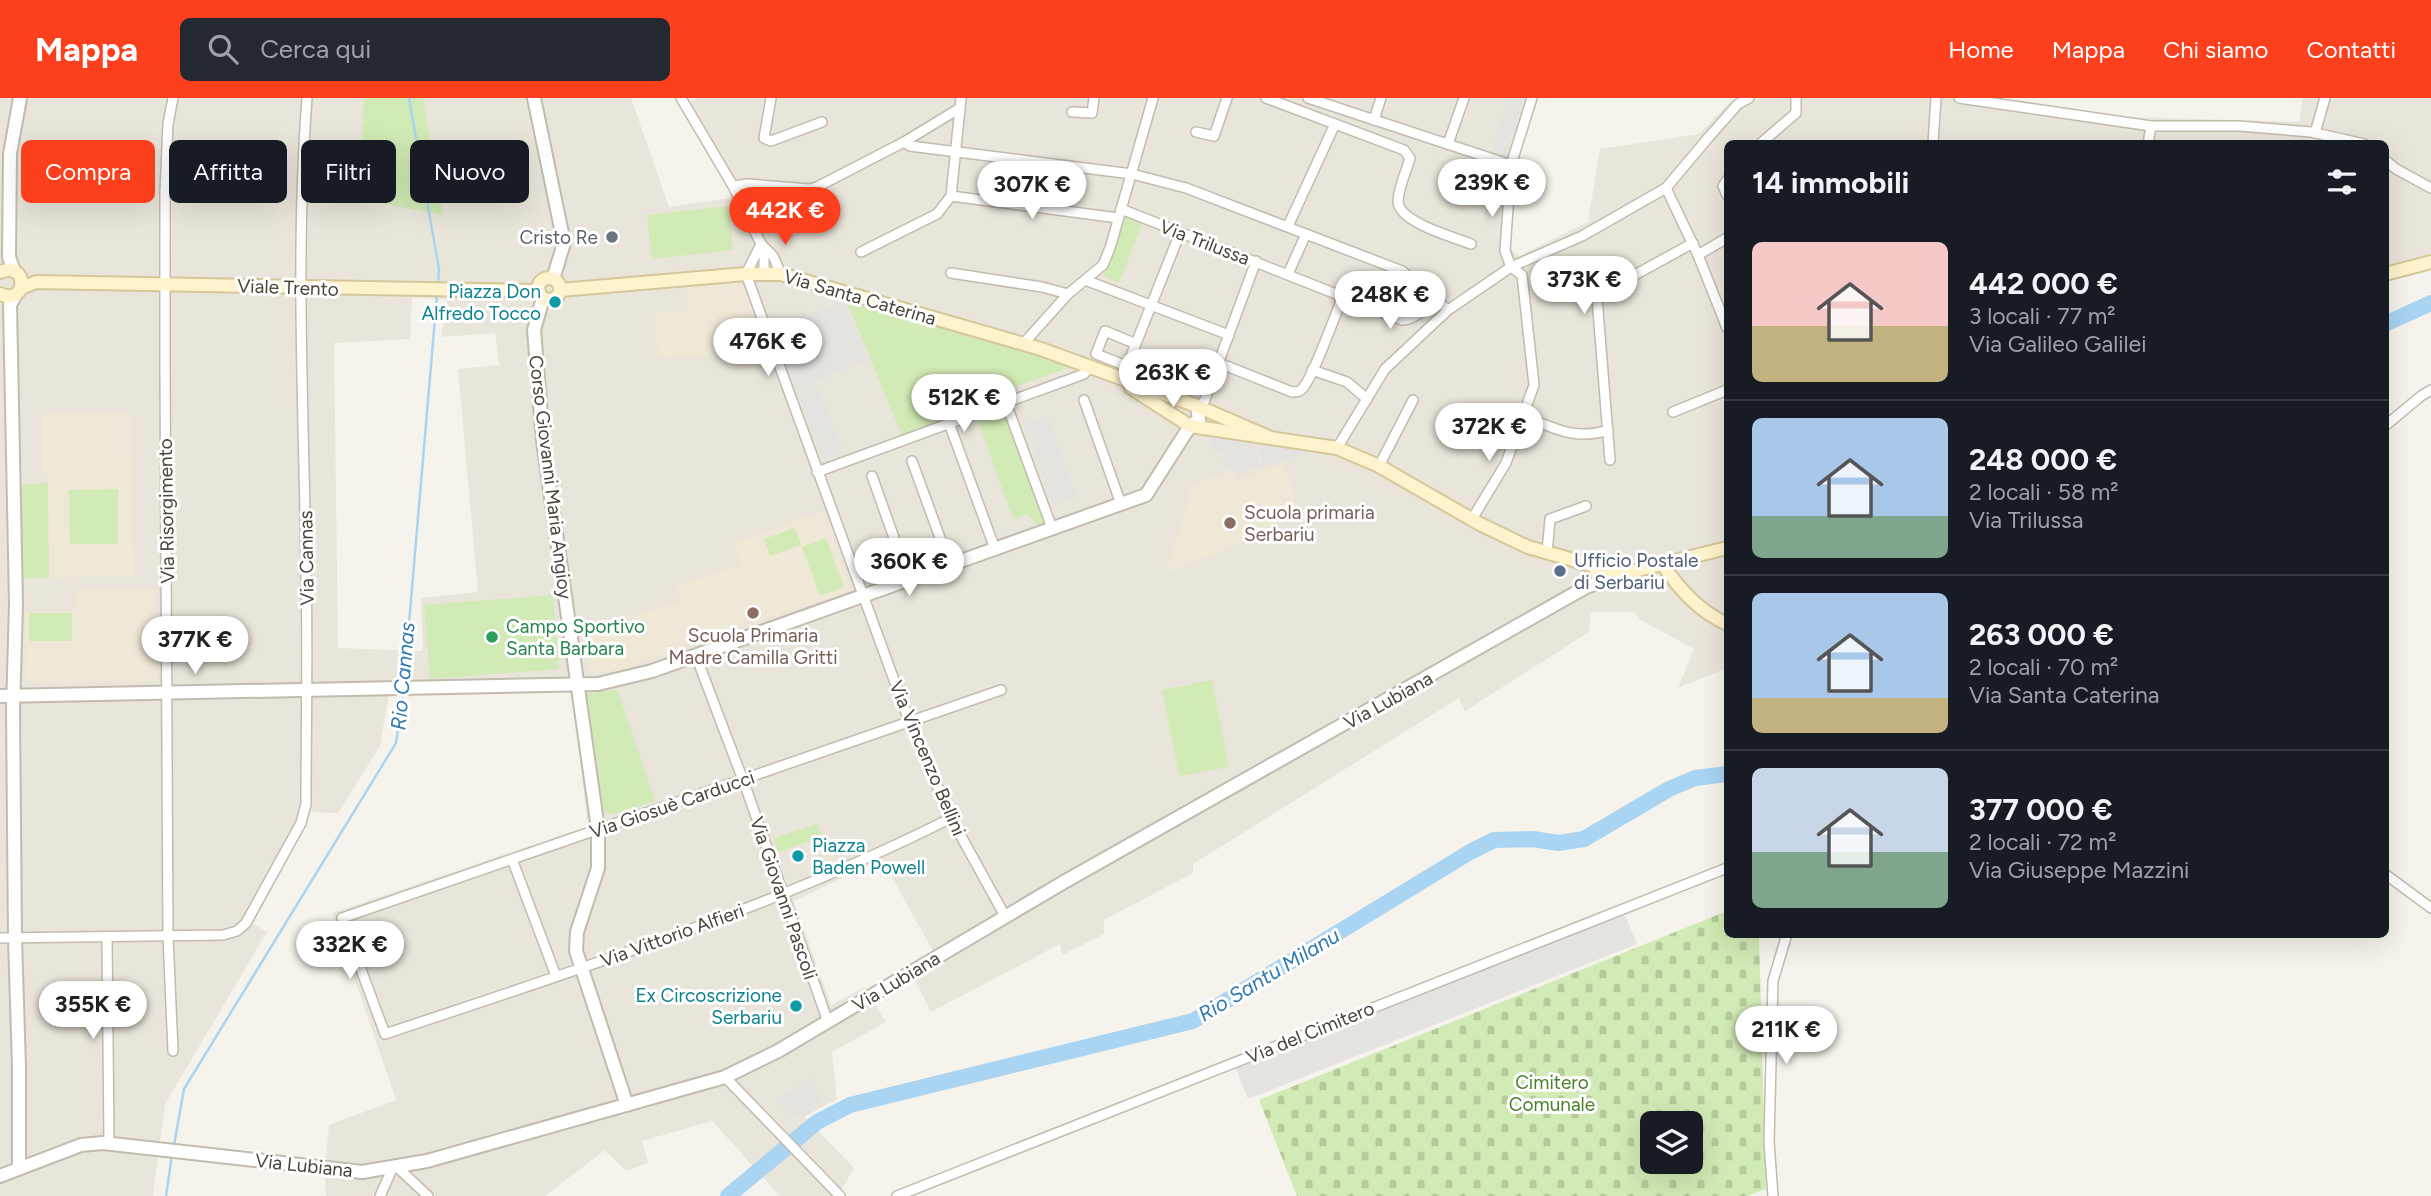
<!DOCTYPE html>
<html lang="it">
<meta charset="utf-8">
<style>
body{margin:0;font-family:Figtree,sans-serif;background:#242831;color:#f1f3f6;height:100vh;display:flex;flex-direction:column;font-size:26px;white-space:nowrap}
*{box-sizing:border-box;margin:0}
p{font-size:23px;color:#9ea1a6}
.icon{flex:none;width:38px;height:38px;fill:none;stroke:currentColor;stroke-width:2;stroke-linecap:round;stroke-linejoin:round}
.map{position:relative;flex:1;overflow:hidden}
.sheet{position:absolute;left:1724px;top:42px;width:665px;height:798px;display:flex;flex-direction:column;background:#171b24;border-radius:10px;box-shadow:0 7px 28px #0002}
.sheet>*{flex:none}
.guide{position:absolute;left:21px;top:42px;width:665px;height:63px;display:flex;gap:14px}
.tools{position:absolute;left:1640px;top:1013px;display:grid;gap:14px}
.tools a{display:grid;place-items:center;width:63px;height:63px;border-radius:10px;background:#171b24;box-shadow:0 7px 28px #0002;font-size:35px}
.price{position:absolute;translate:-50% -60px;padding:0 16px;border-radius:24px;background:#fff;color:#222;font-size:23px;line-height:46px;filter:drop-shadow(0 2px 4px #0008)}
.price::after{content:'';position:absolute;left:50%;top:42px;width:21px;height:16px;margin-left:-10px;background:inherit;clip-path:polygon(0 0,100% 0,50% 100%)}
.price.selected{background:#fc3f1d;color:#fff}
ul{padding:0;list-style:none}
li{display:flex;align-items:center;gap:21px;height:175px;padding:0 28px}
li+li{border-top:2px solid #363941}
li span{display:grid;place-items:center;flex:none;width:196px;height:140px;border-radius:10px;color:#555}
li>.icon{margin-inline-start:auto}
span .icon{width:84px;height:84px;fill:#fffc;stroke-width:1}
li b{font-size:30px}
h2{display:flex;justify-content:space-between;align-items:center;height:84px;padding:0 28px;font-size:30px}
.tag{padding:0 24px;border-radius:10px;background:#171b24;box-shadow:0 7px 28px #0002;font-size:24px;line-height:63px}
.tag.selected{background:#fc3f1d;color:#fff}
header{display:flex;align-items:center;gap:42px;box-sizing:border-box;height:98px;padding:0 35px;background:#fc3f1d;color:#fff}
header strong{font-size:33px}
nav{display:flex;gap:38px;margin-inline-start:auto;font-size:24px}
.search{width:490px;height:63px;background:#242831;display:flex;align-items:center;gap:18px;box-sizing:border-box;padding:0 24px;border-radius:10px;color:#9ea1a6;font-size:26px}
.map>svg:first-child{display:block}
.residential{fill:#eae5da;fill-rule:evenodd}
.education{fill:#efe8d6}
.green{fill:#d2eab5}
.cemetery{fill:url(#cemetery-stones);fill-rule:evenodd}
.parking{fill:#e5e3e0}
.lines{fill:none;stroke-linecap:round;stroke-linejoin:round}
.stream{stroke:#a9d4f2;stroke-width:2.5}
.river{stroke:#a9d4f2;stroke-width:16}
.minor-casing{stroke:#c2bbae;stroke-width:12}
.tertiary-casing{stroke:#c2bbae;stroke-width:16}
.secondary-casing{stroke:#d6c79b;stroke-width:16}
.minor{stroke:#fff;stroke-width:9}
.tertiary{stroke:#fff;stroke-width:12}
.secondary{stroke:#fff3cd;stroke-width:12}
.worship-dot{fill:#6b7280;stroke:#fff;stroke-width:2.5}
.culture-dot{fill:#0f9aa8;stroke:#fff;stroke-width:2.5}
.education-dot{fill:#8d6e63;stroke:#fff;stroke-width:2.5}
.service-dot{fill:#5c6f8a;stroke:#fff;stroke-width:2.5}
.leisure-dot{fill:#2e9e5b;stroke:#fff;stroke-width:2.5}
.labels{text-anchor:middle;stroke-width:6;stroke-linejoin:round;paint-order:stroke}
.worship-label{font-size:19px;fill:#5b616d;stroke:#fff;text-anchor:end}
.street-label{font-size:19px;fill:#4b4439;stroke:#fff}
.culture-label{font-size:19px;fill:#0d838f;stroke:#fff;text-anchor:end}
.education-label{font-size:19px;fill:#785e54;stroke:#fff;text-anchor:start}
.service-label{font-size:19px;fill:#4e5e75;stroke:#fff;text-anchor:start}
.leisure-label{font-size:19px;fill:#27864d;stroke:#fff;text-anchor:start}
.park-label{font-size:19px;fill:#4a7f2a;stroke:#fff}
.water-label{font-size:21px;font-style:italic;fill:#2e7ab2;stroke:#fff}
</style>
<header>
<strong>Mappa</strong>
<div class="search"><svg class="icon" aria-label="search" viewBox="0 0 24 24"><circle cx="10" cy="10" r="6"/><path d="M15 15l6 6"/></svg>Cerca qui</div>
<nav><a>Home</a><a>Mappa</a><a>Chi siamo</a><a>Contatti</a></nav>
</header>
<div class="map">
<svg width="2431" height="1098" viewBox="0 0 2431 1098">
<defs>
<pattern id="cemetery-stones" width="16" height="16" patternUnits="userSpaceOnUse" patternTransform="scale(1.75)"><rect width="16" height="16" fill="#d2eab5"/><path d="M2 7V4a2 2 0 0 1 4 0v3zM10 15v-3a2 2 0 0 1 4 0v3z" fill="#b6ca9c"/></pattern>
</defs>
<rect width="100%" height="100%" fill="#f6f3ec"/>
<path class="residential" d="M 0,0 L 631,0 L 669,109 L 743,98 L 690,4 L 699,0 L 1537,0 L 1514,68 L 1509,149 L 1519,158 L 1588,124 L 1600,51 L 1699,36 L 1727,7 L 1738,0 L 2000,0 L 2100,18 L 2299,24 L 2303,0 L 2431,0 L 2431,156 L 2385,169 L 2385,46 L 1727,46 L 1727,570 L 1678,590 L 1694,551 L 1639,521 L 1635,514 L 1591,514 L 1589,534 L 1465,613 L 1459,600 L 1193,766 L 1193,775 L 1104,822 L 1104,836 L 1062,857 L 1060,846 L 931,914 L 907,868 L 933,853 L 882,761 L 794,803 L 831,907 L 865,889 L 886,924 L 832,954 L 837,1001 L 804,1019 L 854,1070 L 842,1091 L 846,1098 L 780,1098 L 712,1023 L 642,1043 L 648,1065 L 626,1073 L 605,1052 L 545,1098 L 326,1098 L 325,1074 L 329,1027 L 396,1002 L 332,815 L 588,728 L 572,593 L 389,595 L 380,648 L 338,715 L 311,714 L 253,826 L 267,834 L 165,1006 L 153,1098 L 0,1098 ZM 412,200 L 448,201 L 441,239 L 495,235 L 499,267 L 458,271 L 478,494 L 421,500 L 423,553 L 338,550 L 334,245 L 410,241 Z"/>
<g class="education">
<polygon points="744,185 767,255 658,260 656,215 688,214 688,188"/>
<polygon points="131,315 134,478 49,480 48,385 47,374 42,374 42,316"/>
<polygon points="1283,365 1302,417 1257,434 1257,439 1167,474 1192,388 1233,372 1238,382"/>
<polygon points="824,413 851,492 616,573 590,575 583,533 681,503 676,488 741,466 734,445"/>
<polygon points="154,491 158,583 26,585 25,514 76,514 76,492"/>
</g>
<g class="green">
<polygon points="364,0 423,0 443,117 359,101"/>
<polygon points="728,108 733,152 652,161 647,117"/>
<polygon points="1126,116 1143,124 1119,185 1103,178 1115,152"/>
<polygon points="846,202 1074,268 991,297 985,306 902,337"/>
<polygon points="1003,311 1045,425 1038,428 1028,416 1013,421 977,320"/>
<polygon points="48,385 49,480 22,480 20,387"/>
<polygon points="118,391 118,446 70,446 69,392"/>
<polygon points="795,430 801,447 770,458 764,441"/>
<polygon points="826,440 844,489 820,498 802,449"/>
<polygon points="553,497 559,571 430,581 424,507"/>
<rect x="29" y="515" width="43" height="28"/>
<polygon points="1212,582 1229,669 1179,678 1162,592"/>
<polygon points="617,591 655,703 611,717 604,712 586,596"/>
<polygon points="817,726 822,739 778,754 774,740"/>
</g>
<path class="cemetery" d="M 1727,813 L 1727,836 L 1758,837 L 1759,839 L 1766,1091 L 1747,1098 L 1297,1098 L 1259,1002 ZM 1652,1026 L 1690,1026 L 1690,1064 L 1652,1064 Z"/>
<g class="parking">
<polygon points="1509,0 1524,0 1505,60 1491,56"/>
<polygon points="844,203 868,262 815,284 844,356 824,362 772,229"/>
<polygon points="1048,318 1076,399 1053,407 1025,326"/>
<polygon points="1215,338 1252,342 1261,369 1237,375 1223,365 1224,355 1209,349"/>
<polygon points="1257,345 1303,352 1314,353 1264,368"/>
<polygon points="1624,814 1637,846 1248,1001 1235,969"/>
<polygon points="812,980 820,1008 803,1020 800,1016 794,1020 776,1001"/>
</g>
<g class="lines">
<g class="stream">
<polyline points="409,0 439,171 438,187"/>
<polyline points="404,584 437,197"/>
<polyline points="174,1047 184,991 396,645 403,594"/>
<polyline points="166,1098 172,1057"/>
</g>
<g class="river">
<polyline points="2385,226 2431,205"/>
<polyline points="728,1098 817,1024 850,1007 1193,923 1470,754 1494,742 1533,741 1558,745 1584,741 1669,691 1695,680 1727,676"/>
</g>
<defs>
<g id="minor">
<polyline points="681,0 733,88 761,146 764,156 764,175"/>
<polyline points="771,0 764,40 771,43 822,24"/>
<path d="M 1266,0 L 1404,52 L 1410,60 C 1406,74 1399,88 1398,103 C 1398,124 1453,139 1471,146"/>
<polyline points="1308,0 1511,67"/>
<polyline points="1959,0 2151,28 2239,28 2311,34 2364,46"/>
<polyline points="1072,14 1092,15 1094,0"/>
<polyline points="1374,22 1381,0"/>
<polyline points="1196,34 1214,38 1227,0"/>
<polyline points="2315,35 2325,0"/>
<polyline points="904,44 910,48 1132,76 1186,90 1402,173 1448,212"/>
<polyline points="1448,46 1464,0"/>
<polyline points="1760,46 1796,15 1796,0"/>
<polyline points="1933,46 1936,0"/>
<polyline points="2148,46 2151,28"/>
<polyline points="2385,62 2396,71 2431,90"/>
<polyline points="1727,82 1723,88 1727,97"/>
<polyline points="733,88 748,86 809,91 817,89 904,44 960,10"/>
<polyline points="1666,90 1698,157 1727,230"/>
<polyline points="951,98 1118,120"/>
<path d="M 1121,111 L 1402,222 C 1417,221 1424,210 1434,200"/>
<polyline points="1288,128 1335,26"/>
<polyline points="761,146 746,176 909,623 951,720 1005,818"/>
<polyline points="761,146 773,158 781,176"/>
<polyline points="861,154 937,116 951,98 961,0"/>
<polyline points="1698,157 1727,140"/>
<polyline points="951,175 1042,189 1068,196"/>
<polyline points="1288,176 1306,136"/>
<polyline points="1085,182 1229,237"/>
<polyline points="1023,246 1068,196 1103,167 1110,150 1153,0"/>
<polyline points="1136,246 1105,233 1096,256 1127,268 1180,135"/>
<path d="M 1219,265 L 1292,294 C 1296,294 1299,294 1302,291 C 1312,282 1336,215 1343,198"/>
<polyline points="1312,272 1347,284 1367,301"/>
<polyline points="1084,302 1121,406"/>
<polyline points="1204,304 1256,163"/>
<polyline points="1006,305 1052,430"/>
<polyline points="1673,314 1727,292"/>
<path d="M 1523,318 C 1554,330 1575,343 1608,332"/>
<polyline points="949,325 995,451"/>
<polyline points="2385,328 2421,298 2431,292"/>
<polyline points="1337,350 1385,271 1448,212 1511,169 1582,138 1666,90 1708,40 1738,6 1749,0"/>
<polyline points="1610,362 1597,200 1602,195 1693,145"/>
<polyline points="912,363 950,467"/>
<polyline points="1379,368 1413,302"/>
<polyline points="817,374 1084,276 1088,270"/>
<polyline points="872,378 909,482"/>
<polyline points="1472,421 1506,365 1534,287 1522,177 1511,169 1505,153 1511,67 1532,0"/>
<polyline points="1547,455 1550,421 1586,408"/>
<polyline points="696,558 746,690 828,924"/>
<path d="M 951,720 C 771,811 576,872 385,936 L 342,820 L 1001,592"/>
<polyline points="512,761 556,878"/>
<polyline points="2385,776 2431,810"/>
<polyline points="107,839 109,1045"/>
<path d="M 0,840 L 223,837 L 237,833 L 246,825 L 301,725 L 306,706 C 306,629 308,551 306,473 C 304,315 295,158 307,0"/>
<polyline points="173,953 168,838 165,273 165,94 168,26 173,0"/>
<polyline points="725,979 840,1098"/>
<polyline points="396,1068 428,1098"/>
<polyline points="380,1098 393,1069"/>
<polyline points="897,1098 1727,770"/>
<polyline points="1773,1098 1769,1044 1773,883 1787,836"/>
</g>
<g id="tertiary">
<polyline points="534,0 564,145 553,181"/>
<polyline points="14,173 9,159 10,56 20,0"/>
<polyline points="16,196 10,207 16,506 13,611 15,841 19,968 19,1069"/>
<polyline points="543,200 534,232 543,343 598,731 598,770 577,834 576,853 627,1007"/>
<polyline points="0,598 598,586 652,573 1146,397 1190,328 1199,322 1197,308"/>
<polyline points="0,1078 81,1047 103,1045 362,1074 427,1063 725,979 778,953 1064,784 1586,489 1601,484"/>
</g>
<g id="secondary">
<path d="M 0,174 C 29,162 28,209 0,196"/>
<polyline points="2385,176 2431,164"/>
<circle cx="549" cy="191" r="11"/>
<polyline points="21,190 36,184 539,193"/>
<polyline points="560,192 746,176 781,176 1041,251 1197,308 1271,340"/>
<polyline points="1131,290 1190,328 1337,350 1379,368 1480,426 1528,449 1622,476"/>
<path d="M 1663,467 C 1680,492 1699,513 1727,526"/>
<polyline points="1594,468 1601,484 1622,476 1727,450"/>
</g>
</defs>
<use href="#minor" class="minor-casing"/>
<use href="#tertiary" class="tertiary-casing"/>
<use href="#secondary" class="secondary-casing"/>
<use href="#minor" class="minor"/>
<use href="#tertiary" class="tertiary"/>
<use href="#secondary" class="secondary"/>
</g>
<circle class="worship-dot" cx="612" cy="139" r="7"/>
<g class="culture-dot">
<circle cx="555" cy="204" r="7"/>
<circle cx="798" cy="758" r="7"/>
<circle cx="796" cy="908" r="7"/>
</g>
<g class="education-dot">
<circle cx="1230" cy="425" r="7"/>
<circle cx="753" cy="515" r="7"/>
</g>
<circle class="service-dot" cx="1560" cy="473" r="7"/>
<circle class="leisure-dot" cx="492" cy="539" r="7"/>
<g class="labels">
<g class="worship-label">
<text x="598" y="146">Cristo Re</text>
</g>
<g class="street-label">
<text transform="translate(1205 144) rotate(21)" y="7">Via Trilussa</text>
<text transform="translate(288 189) rotate(2)" y="7">Viale Trento</text>
<text transform="translate(860 199) rotate(16)" y="7">Via Santa Caterina</text>
<text transform="translate(551 379) rotate(83)" y="7">Corso Giovanni Maria Angioy</text>
<text transform="translate(166 413) rotate(-91)" y="7">Via Risorgimento</text>
<text transform="translate(306 460) rotate(-91)" y="7">Via Cannas</text>
<text transform="translate(1388 602) rotate(-29)" y="7">Via Lubiana</text>
<text transform="translate(928 660) rotate(67)" y="7">Via Vincenzo Bellini</text>
<text transform="translate(672 706) rotate(-19)" y="7">Via Giosuè Carducci</text>
<text transform="translate(784 800) rotate(71)" y="7">Via Giovanni Pascoli</text>
<text transform="translate(672 837) rotate(-20)" y="7">Via Vittorio Alfieri</text>
<text transform="translate(896 883) rotate(-31)" y="7">Via Lubiana</text>
<text transform="translate(1310 934) rotate(-22)" y="7">Via del Cimitero</text>
<text transform="translate(304 1067) rotate(6)" y="7">Via Lubiana</text>
</g>
<g class="culture-label">
<text x="541" y="200">Piazza Don<tspan x="541" dy="22">Alfredo Tocco</tspan></text>
<text x="812" y="754" text-anchor="start">Piazza<tspan x="812" dy="22">Baden Powell</tspan></text>
<text x="782" y="904">Ex Circoscrizione<tspan x="782" dy="22">Serbariu</tspan></text>
</g>
<g class="education-label">
<text x="1244" y="421">Scuola primaria<tspan x="1244" dy="22">Serbariu</tspan></text>
<text x="753" y="544" text-anchor="middle">Scuola Primaria<tspan x="753" dy="22">Madre Camilla Gritti</tspan></text>
</g>
<g class="service-label">
<text x="1574" y="469">Ufficio Postale<tspan x="1574" dy="22">di Serbariu</tspan></text>
</g>
<g class="leisure-label">
<text x="506" y="535">Campo Sportivo<tspan x="506" dy="22">Santa Barbara</tspan></text>
</g>
<g class="park-label">
<text x="1552" y="991">Cimitero<tspan x="1552" dy="22">Comunale</tspan></text>
</g>
<g class="water-label">
<text transform="translate(403 578) rotate(-85)" y="7">Rio Cannas</text>
<text transform="translate(1269 877) rotate(-31)" y="7">Rio Santu Milanu</text>
</g>
</g>
</svg>
<div class="tools">
<a><svg class="icon" aria-label="layers" viewBox="0 0 24 24"><path d="M12 4l9 5-9 5-9-5zM3 14l9 5 9-5"/></svg></a>
</div>
<b class="price" style="left:1492px;top:121px">239K €</b>
<b class="price" style="left:1032px;top:123px">307K €</b>
<b class="price selected" style="left:785px;top:149px">442K €</b>
<b class="price" style="left:1584px;top:218px">373K €</b>
<b class="price" style="left:1390px;top:233px">248K €</b>
<b class="price" style="left:768px;top:280px">476K €</b>
<b class="price" style="left:1173px;top:311px">263K €</b>
<b class="price" style="left:964px;top:336px">512K €</b>
<b class="price" style="left:1489px;top:365px">372K €</b>
<b class="price" style="left:909px;top:500px">360K €</b>
<b class="price" style="left:195px;top:578px">377K €</b>
<b class="price" style="left:350px;top:883px">332K €</b>
<b class="price" style="left:93px;top:943px">355K €</b>
<b class="price" style="left:1786px;top:968px">211K €</b>
<div class="guide">
<a class="tag selected">Compra</a>
<a class="tag">Affitta</a>
<a class="tag">Filtri</a>
<a class="tag">Nuovo</a>
</div>
<section class="sheet">
<h2>14 immobili<svg class="icon" aria-label="filters" viewBox="0 0 24 24"><path d="M4 7h16M4 17h16"/><circle cx="9" cy="7" r="2"/><circle cx="15" cy="17" r="2"/></svg></h2>
<ul>
<li><span style="background:linear-gradient(#f6c9c9 60%,#c2b280 0)"><svg class="icon" aria-label="home" viewBox="0 0 24 24"><path d="M3 11l9-7 9 7M6 9v11h12V9"/></svg></span><div><b>442 000 €</b><p>3 locali · 77 m²</p><p>Via Galileo Galilei</p></div></li>
<li><span style="background:linear-gradient(#a9c7e8 70%,#7fa58c 0)"><svg class="icon" aria-label="home" viewBox="0 0 24 24"><path d="M3 11l9-7 9 7M6 9v11h12V9"/></svg></span><div><b>248 000 €</b><p>2 locali · 58 m²</p><p>Via Trilussa</p></div></li>
<li><span style="background:linear-gradient(#a9c7e8 75%,#c2b280 0)"><svg class="icon" aria-label="home" viewBox="0 0 24 24"><path d="M3 11l9-7 9 7M6 9v11h12V9"/></svg></span><div><b>263 000 €</b><p>2 locali · 70 m²</p><p>Via Santa Caterina</p></div></li>
<li><span style="background:linear-gradient(#c9d6e8 60%,#7fa58c 0)"><svg class="icon" aria-label="home" viewBox="0 0 24 24"><path d="M3 11l9-7 9 7M6 9v11h12V9"/></svg></span><div><b>377 000 €</b><p>2 locali · 72 m²</p><p>Via Giuseppe Mazzini</p></div></li>
</ul>
</section>
</div>
